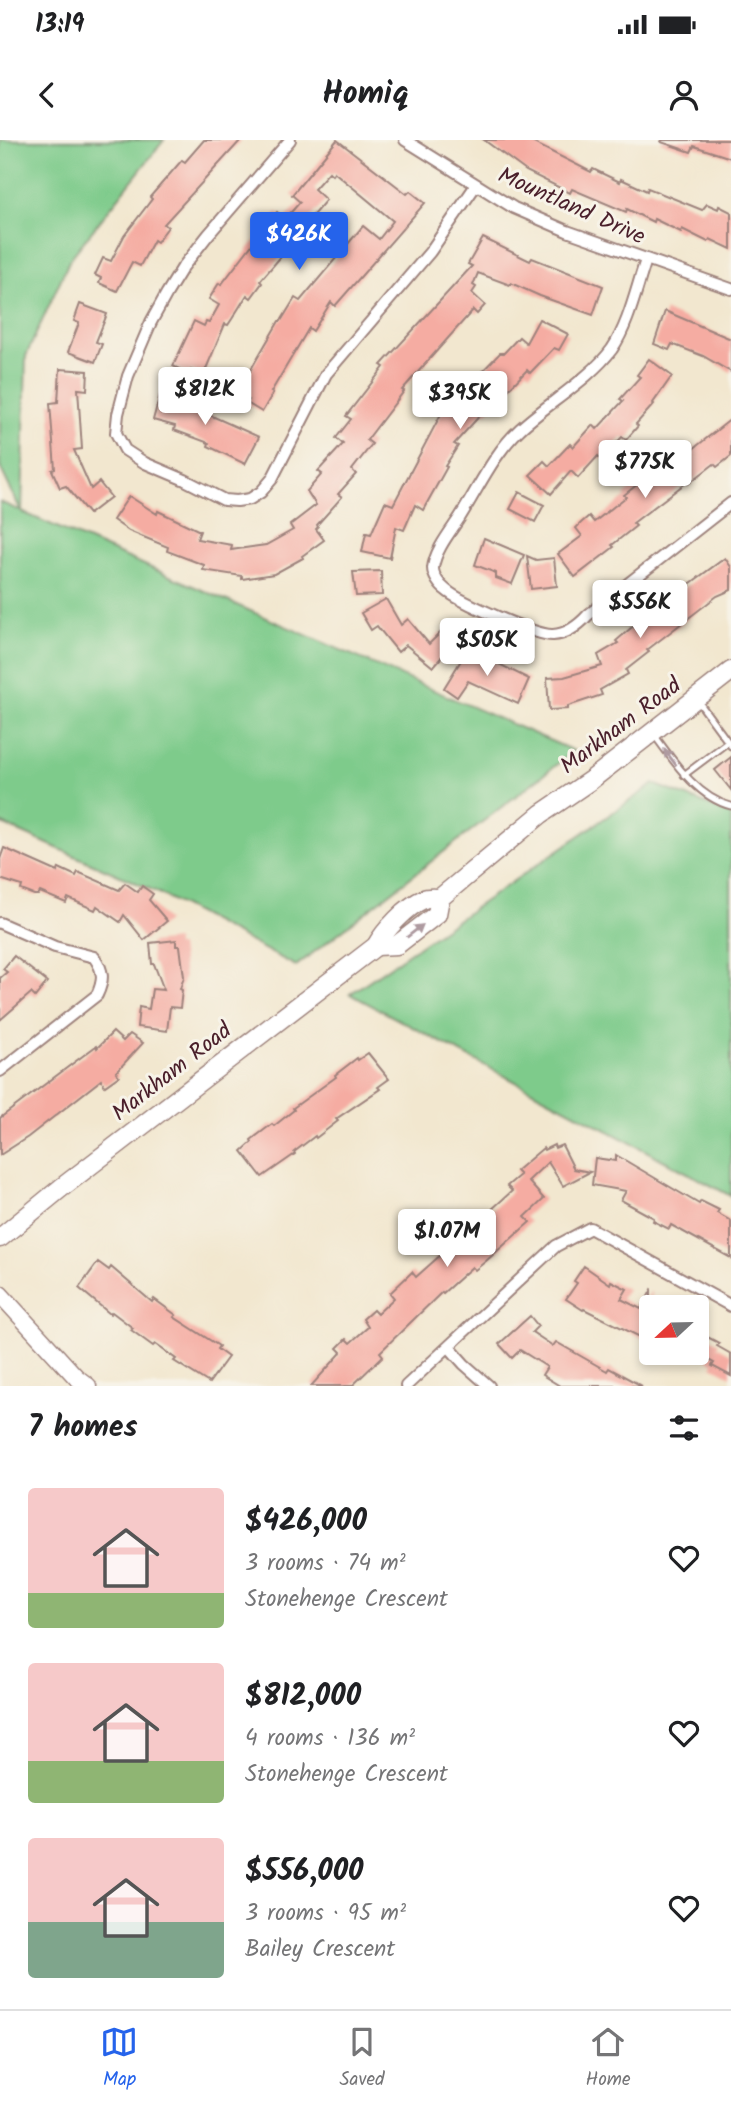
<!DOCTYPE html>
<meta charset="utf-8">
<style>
body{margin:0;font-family:Kalam,sans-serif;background:#f6f6f6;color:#202124;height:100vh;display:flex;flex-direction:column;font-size:26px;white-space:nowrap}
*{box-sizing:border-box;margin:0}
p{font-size:23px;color:#757577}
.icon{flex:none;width:38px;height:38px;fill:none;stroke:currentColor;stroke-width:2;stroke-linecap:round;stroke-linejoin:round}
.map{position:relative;height:1246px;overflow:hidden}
.panel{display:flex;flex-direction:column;background:#fff;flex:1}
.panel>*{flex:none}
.needle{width:46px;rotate:248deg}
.fabs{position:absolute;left:639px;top:1155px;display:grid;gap:14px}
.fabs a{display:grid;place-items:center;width:70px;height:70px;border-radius:7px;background:#fff;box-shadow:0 4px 10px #0003;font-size:35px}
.price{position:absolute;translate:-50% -60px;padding:0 16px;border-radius:7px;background:#fff;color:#222;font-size:23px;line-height:46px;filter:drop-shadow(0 2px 4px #0008)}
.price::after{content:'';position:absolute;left:50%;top:42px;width:21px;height:16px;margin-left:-10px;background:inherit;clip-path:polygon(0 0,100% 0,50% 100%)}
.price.active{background:#2563eb;color:#fff}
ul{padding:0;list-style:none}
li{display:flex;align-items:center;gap:21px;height:175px;padding:0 28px}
li span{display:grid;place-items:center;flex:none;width:196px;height:140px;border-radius:7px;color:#555}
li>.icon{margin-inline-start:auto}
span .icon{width:84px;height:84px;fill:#fffc;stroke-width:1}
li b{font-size:30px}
h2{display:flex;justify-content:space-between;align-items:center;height:84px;padding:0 28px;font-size:30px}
.status{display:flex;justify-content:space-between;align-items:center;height:49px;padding:0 35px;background:#fff;direction:ltr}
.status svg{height:19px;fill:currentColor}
header{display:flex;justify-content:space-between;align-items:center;height:91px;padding:0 28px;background:#fff;font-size:32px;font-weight:700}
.menu{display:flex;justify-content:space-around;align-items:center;height:98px;border-top:2px solid #e0e0e0;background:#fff;font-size:19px;color:#757577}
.menu a{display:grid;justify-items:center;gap:4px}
.menu .active{color:#2563eb}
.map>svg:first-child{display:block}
.green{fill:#7ecb8b;stroke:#64755b;stroke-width:2}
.building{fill:#f5aca2}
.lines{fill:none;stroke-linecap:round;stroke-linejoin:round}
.lane-casing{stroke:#9e837d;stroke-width:9}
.street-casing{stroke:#9e837d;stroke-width:14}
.secondary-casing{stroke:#9e837d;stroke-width:19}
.primary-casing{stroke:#9e837d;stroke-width:21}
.lane{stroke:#fff;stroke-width:5}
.street{stroke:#fff;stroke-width:10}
.secondary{stroke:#fff;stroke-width:16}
.primary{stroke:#fff;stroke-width:18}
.oneway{fill:#ae9aa0}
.labels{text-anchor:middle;stroke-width:6;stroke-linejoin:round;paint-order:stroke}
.street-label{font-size:23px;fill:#4a1f2b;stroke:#f7f3e8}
</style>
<div class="status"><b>13:19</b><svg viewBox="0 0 49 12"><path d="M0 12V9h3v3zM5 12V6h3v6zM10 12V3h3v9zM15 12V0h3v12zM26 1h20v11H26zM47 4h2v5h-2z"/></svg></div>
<header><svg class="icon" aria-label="back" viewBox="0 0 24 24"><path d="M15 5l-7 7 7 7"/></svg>Homiq<svg class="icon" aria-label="person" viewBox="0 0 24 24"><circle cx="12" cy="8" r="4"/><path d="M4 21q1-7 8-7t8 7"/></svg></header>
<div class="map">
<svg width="731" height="1246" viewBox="0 0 731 1246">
<rect width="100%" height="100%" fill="#f7f3e8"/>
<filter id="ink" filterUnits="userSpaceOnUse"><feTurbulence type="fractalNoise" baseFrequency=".0143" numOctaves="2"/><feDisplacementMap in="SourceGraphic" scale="14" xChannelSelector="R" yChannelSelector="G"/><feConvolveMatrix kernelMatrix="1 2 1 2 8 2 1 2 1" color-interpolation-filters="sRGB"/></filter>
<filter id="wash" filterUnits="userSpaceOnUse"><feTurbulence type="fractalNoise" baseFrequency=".00686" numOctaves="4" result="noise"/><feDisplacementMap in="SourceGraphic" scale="28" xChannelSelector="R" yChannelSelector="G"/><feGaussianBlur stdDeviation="1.57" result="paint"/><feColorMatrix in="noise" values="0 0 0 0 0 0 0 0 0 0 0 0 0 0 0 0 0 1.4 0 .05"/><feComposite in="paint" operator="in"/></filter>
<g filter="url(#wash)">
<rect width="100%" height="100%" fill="#f2e7cf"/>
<g class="green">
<polygon points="0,0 164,0 70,119 26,216 22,372 574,611 296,826 157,752 0,683 0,362 21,371 0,327"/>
<polygon points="654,644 731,674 731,1056 350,854"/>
</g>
<g id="blocks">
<g class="building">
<polygon points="204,0 241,0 164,84 168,87 157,102 154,100 140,126 132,122 117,151 99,143 101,138 95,135 103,118 111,121 124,96 152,59 150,57 182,20 185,22"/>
<polygon points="337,0 407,54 410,51 425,63 335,166 331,162 313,191 309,188 271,252 273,253 262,272 247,263 249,260 237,253 279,181 281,181 295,158 300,161 363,86 379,99 393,81 334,32 332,35 329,32 314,49 326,60 282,111 284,113 260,141 262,143 251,158 247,155 232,179 228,185 225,184 203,236 191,230 189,234 173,226 194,181 204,186 206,182 209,183 219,165 209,159 219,143 221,145 277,72 285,79 300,62 292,55"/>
<polygon points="484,0 528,0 591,32 593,29 620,42 621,39 647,51 648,48 702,70 707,64 718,69 719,66 731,72 731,109 710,99 708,102 682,89 681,92 654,79 653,82 627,69 626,72 572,49 570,53 526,31"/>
<polygon points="662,0 731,0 731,18 694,6 691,12 661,2"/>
<polygon points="483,98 530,121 532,118 603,146 593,175 540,156 511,143 510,145 478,133 473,145 476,147 472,153 485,165 477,174 473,170 402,250 404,251 367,300 372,304 352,330 356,334 338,354 342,357 317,385 318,387 316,389 324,400 302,416 303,418 274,434 242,439 242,436 203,430 204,425 167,411 168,407 129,391 113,380 129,356 157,374 158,371 200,391 197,399 232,405 231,410 266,405 293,390 290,385 316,365 307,351 322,334 318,331 343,304 336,298 351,279 346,276 384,227 381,225 472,126 468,124"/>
<polygon points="80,164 107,174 96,202 102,204 95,222 68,212 79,183 74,181"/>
<polygon points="665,171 731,199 731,232 703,216 672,204 669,210 654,204"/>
<polygon points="539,179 568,194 559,210 554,208 530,233 527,230 486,273 484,271 454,304 458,306 445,326 447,327 423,370 415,365 404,390 396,387 390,418 362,412 366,393 371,394 385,362 393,365 441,274 500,213 504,213 519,197 526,203"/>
<polygon points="649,219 672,236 653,263 654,264 636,284 638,286 626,300 622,297 601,319 598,316 578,338 571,331 551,354 530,335 544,321 549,326 570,304 573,307 593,285 597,289 623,261 620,259 640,237 637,235"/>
<polygon points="60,229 88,231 87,250 78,249 82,309 74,310 91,349 99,342 111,357 89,374 66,346 60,348 52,330 55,329 50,263 58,262"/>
<polygon points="161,251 180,256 179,260 206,271 205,273 259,297 245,324 208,306 209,303 174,290 175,286 153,280"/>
<polygon points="731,279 731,316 717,327 714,324 688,344 687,342 633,383 636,386 612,405 614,407 575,437 558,414 582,396 576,388 581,383 589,376 594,382 626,357 624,355 662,325 664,327 686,311 688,313"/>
<polygon points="519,352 544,365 535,382 510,369"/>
<polygon points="484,398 524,415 512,444 496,438 496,433 475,425"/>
<polygon points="527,416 536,420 554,418 557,446 531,449"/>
<polygon points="725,418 731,427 731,450 717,456 647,510 649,512 626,530 628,534 600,550 602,555 568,566 568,569 549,570 547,538 564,537 602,526 598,515 618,503 616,501 639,481"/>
<polygon points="381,431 382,455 356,456 353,432"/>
<polygon points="386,459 401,485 408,479 429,504 441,492 454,503 433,527 406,505 398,512 377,486 371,490 361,473"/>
<polygon points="468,509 487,524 489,519 529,539 518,564 468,541 457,557 444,548"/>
<polygon points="731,617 731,650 715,630"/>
<polygon points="4,708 58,732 59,728 76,736 78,732 119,750 125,743 138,752 142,746 153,754 149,760 167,781 144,800 124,775 120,782 97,766 95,770 68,758 66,763 40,752 38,755 34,755 21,750 22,746 0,739 0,719"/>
<polygon points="176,800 176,806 180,806 184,837 180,849 182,850 180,868 170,867 167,891 137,887 139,867 149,869 152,849 164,850 154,824 152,824 150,803"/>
<polygon points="14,816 47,842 35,857 31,853 0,880 0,838 7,832 3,829"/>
<polygon points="113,892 123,901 130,894 143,903 116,932 119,936 105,946 101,940 28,997 0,1015 0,978 96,906 97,908"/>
<polygon points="368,913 389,939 378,947 380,949 336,979 338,981 316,998 315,996 294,1012 295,1014 262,1037 242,1011 252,1002 251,1000 272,984 274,986 294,970 293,968 336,937 335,935 357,918 358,920"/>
<polygon points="554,1005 555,1008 562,1005 574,1029 590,1032 563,1046 548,1022 528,1041 544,1059 525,1077 530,1082 486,1121 475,1130 472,1127 443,1153 442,1152 380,1212 383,1216 352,1246 311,1246 340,1214 341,1212 337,1208 346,1199 350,1203 368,1187 363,1179 373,1170 377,1174 394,1158 390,1153 412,1132 416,1137 452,1105 448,1100 475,1076 480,1080 512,1051 507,1046 520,1035 516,1031 543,1008 544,1010"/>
<polygon points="616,1015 699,1064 701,1061 719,1070 717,1073 731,1081 731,1118 671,1085 669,1089 653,1081 654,1078 621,1060 626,1051 592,1045 595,1018 616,1021"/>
<polygon points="98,1122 109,1130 111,1127 152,1162 154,1159 176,1175 174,1177 219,1206 217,1209 228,1217 209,1243 174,1221 176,1219 155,1204 153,1206 131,1190 133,1188 112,1172 110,1174 79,1148"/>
<polygon points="584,1126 610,1144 611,1141 627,1149 621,1159 641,1169 651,1151 651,1190 646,1200 584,1169 583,1170 566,1159 577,1143 574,1141"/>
<polygon points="530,1176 538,1186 532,1192 553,1206 556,1202 607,1231 609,1228 642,1246 560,1246 542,1235 547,1227 520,1210 512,1218 499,1204"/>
<polygon points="696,1191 719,1203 717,1206 731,1214 731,1236 712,1226 714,1223 696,1213"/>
</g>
</g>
</g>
<g filter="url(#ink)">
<use href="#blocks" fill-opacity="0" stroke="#9e837d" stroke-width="2"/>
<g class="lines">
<defs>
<g id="lane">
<polyline points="698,561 731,606"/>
<path d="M 655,596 C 674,622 698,658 731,666"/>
<polyline points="684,635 728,602"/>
</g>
<g id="street">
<polyline points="290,0 208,95 183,127 167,153 151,182 128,236 118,274 116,293 125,310 145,323 185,340 224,360 237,361 250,359 261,352 272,339 326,234 430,112 476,45"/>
<polyline points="405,0 514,68 567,91 731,149"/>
<path d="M 646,120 C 636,149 629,184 612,209 C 591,238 547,264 520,289 C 494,313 479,347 460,377 C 451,391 435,410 433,428 C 433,436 440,446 446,450 C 458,461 537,496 553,495 C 568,494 579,485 588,475 L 731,363"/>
<path d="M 0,783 L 55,807 L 94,817 C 104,831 104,840 97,855 L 0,931"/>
<polyline points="449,1207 464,1224 489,1246"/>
<polyline points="406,1246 556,1106 590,1088 731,1166"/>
</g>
<polyline id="secondary" points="0,1154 76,1237 88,1246"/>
<g id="primary">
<polyline points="376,806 397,805 437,774 440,758"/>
<path d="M 0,1098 L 61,1048 L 376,806 C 384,791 407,766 424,759 C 428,757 435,758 440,758 L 541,674 L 591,640 L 731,531"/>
</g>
</defs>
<use href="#lane" class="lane-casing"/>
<use href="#street" class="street-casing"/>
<use href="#secondary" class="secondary-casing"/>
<use href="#primary" class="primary-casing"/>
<use href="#lane" class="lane"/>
<use href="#street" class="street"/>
<use href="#secondary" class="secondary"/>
<use href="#primary" class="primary"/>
</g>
<defs><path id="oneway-solid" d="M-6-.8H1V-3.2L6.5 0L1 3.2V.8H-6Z" transform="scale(1.75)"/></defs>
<g class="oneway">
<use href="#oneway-solid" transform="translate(670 617) rotate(-127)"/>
<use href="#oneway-solid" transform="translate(415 791) rotate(-38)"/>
</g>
</g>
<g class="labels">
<g class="street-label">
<text transform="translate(572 65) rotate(24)" y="8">Mountland Drive</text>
<text transform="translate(620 585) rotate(-37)" y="8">Markham Road</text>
<text transform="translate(171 931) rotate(-38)" y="8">Markham Road</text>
</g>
</g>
</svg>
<div class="fabs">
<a><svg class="needle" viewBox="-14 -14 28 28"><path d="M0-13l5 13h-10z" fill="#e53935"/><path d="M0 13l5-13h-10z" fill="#757577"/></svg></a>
</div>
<b class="price active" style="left:299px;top:132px">$426K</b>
<b class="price" style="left:205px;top:287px">$812K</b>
<b class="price" style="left:460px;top:291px">$395K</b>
<b class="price" style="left:645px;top:360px">$775K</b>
<b class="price" style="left:640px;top:500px">$556K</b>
<b class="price" style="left:487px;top:538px">$505K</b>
<b class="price" style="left:447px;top:1129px">$1.07M</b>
</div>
<section class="panel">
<h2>7 homes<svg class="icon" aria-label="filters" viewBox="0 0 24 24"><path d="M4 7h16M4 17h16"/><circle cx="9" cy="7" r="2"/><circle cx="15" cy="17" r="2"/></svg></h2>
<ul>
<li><span style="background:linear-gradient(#f6c9c9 75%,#8fb573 0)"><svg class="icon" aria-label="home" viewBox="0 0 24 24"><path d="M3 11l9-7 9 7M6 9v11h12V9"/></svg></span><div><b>$426,000</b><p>3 rooms · 74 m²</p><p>Stonehenge Crescent</p></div><svg class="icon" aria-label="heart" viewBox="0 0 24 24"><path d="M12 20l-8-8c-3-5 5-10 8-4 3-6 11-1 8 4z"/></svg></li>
<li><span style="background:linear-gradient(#f6c9c9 70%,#8fb573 0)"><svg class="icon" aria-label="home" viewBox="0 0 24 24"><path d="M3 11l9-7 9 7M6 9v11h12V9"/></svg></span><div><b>$812,000</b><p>4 rooms · 136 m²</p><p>Stonehenge Crescent</p></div><svg class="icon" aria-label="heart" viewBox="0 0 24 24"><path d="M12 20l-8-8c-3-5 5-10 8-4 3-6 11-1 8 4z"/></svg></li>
<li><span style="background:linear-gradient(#f6c9c9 60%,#7fa58c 0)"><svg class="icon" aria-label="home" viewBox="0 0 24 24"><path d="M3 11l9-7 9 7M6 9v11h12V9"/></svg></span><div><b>$556,000</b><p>3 rooms · 95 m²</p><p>Bailey Crescent</p></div><svg class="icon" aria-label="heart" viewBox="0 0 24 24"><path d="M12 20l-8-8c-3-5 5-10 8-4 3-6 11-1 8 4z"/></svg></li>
</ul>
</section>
<nav class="menu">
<a class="active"><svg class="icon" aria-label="map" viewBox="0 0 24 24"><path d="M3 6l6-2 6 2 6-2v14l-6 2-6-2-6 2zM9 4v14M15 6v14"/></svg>Map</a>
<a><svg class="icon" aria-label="saved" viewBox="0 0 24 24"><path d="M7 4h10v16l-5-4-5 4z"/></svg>Saved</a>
<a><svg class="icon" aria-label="home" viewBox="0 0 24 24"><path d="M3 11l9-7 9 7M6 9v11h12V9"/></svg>Home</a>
</nav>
